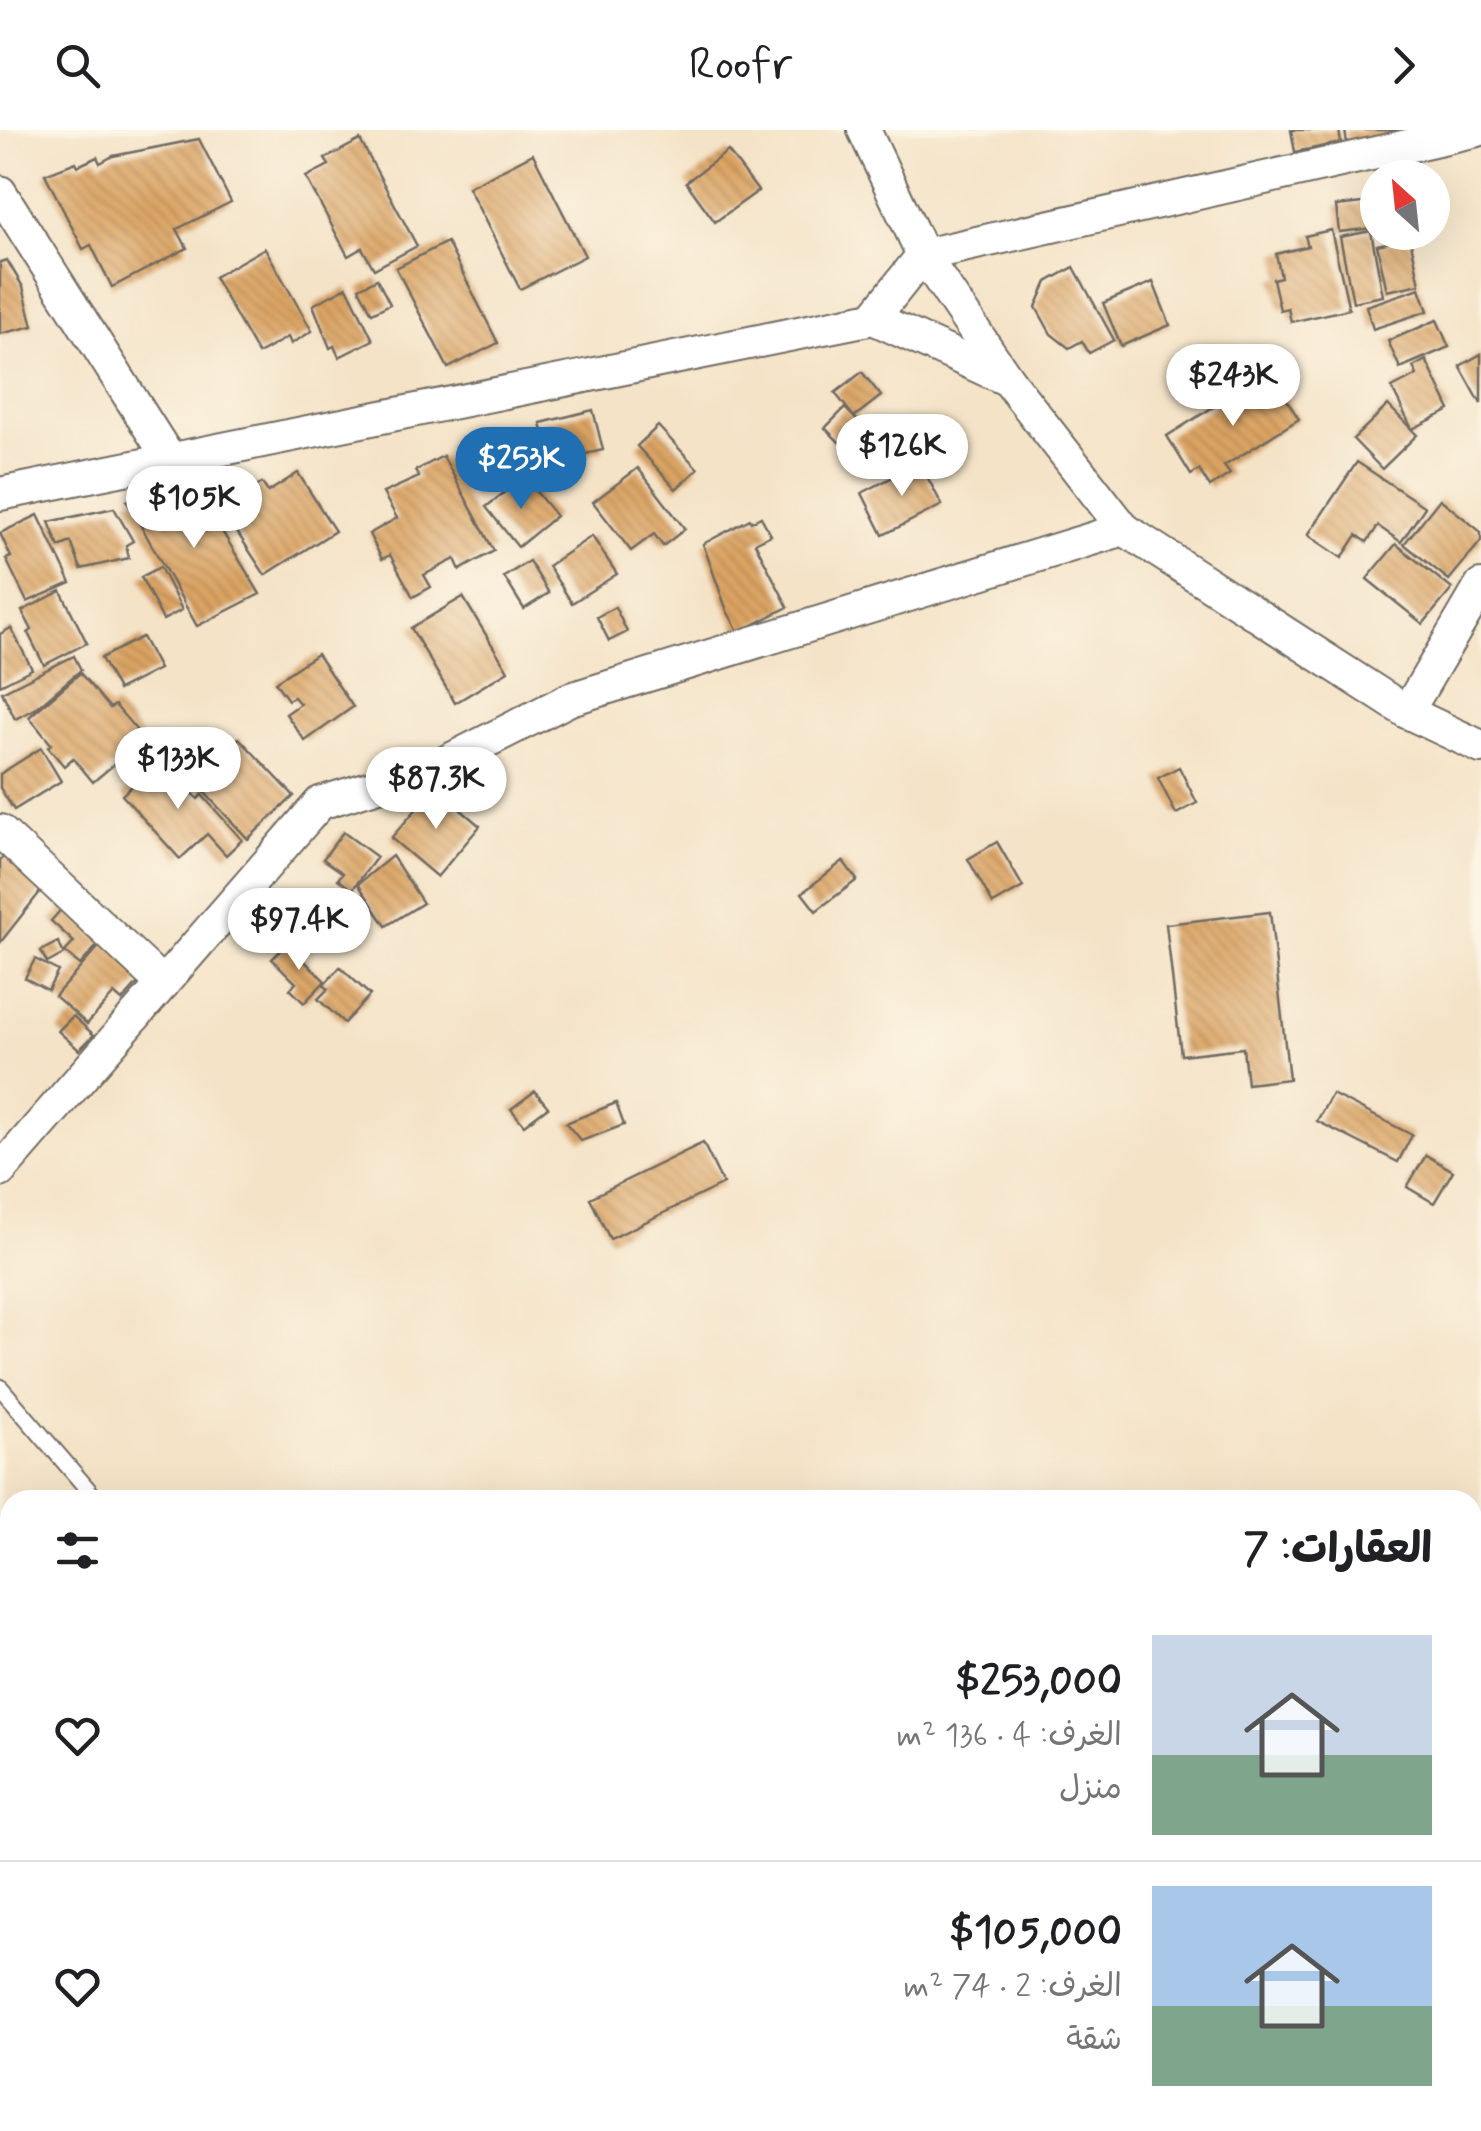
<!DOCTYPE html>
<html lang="ar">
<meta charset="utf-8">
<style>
body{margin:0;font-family:Mynerve,"Playpen Sans Arabic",sans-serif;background:#f6f6f6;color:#202124;direction:rtl;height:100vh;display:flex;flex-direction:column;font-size:38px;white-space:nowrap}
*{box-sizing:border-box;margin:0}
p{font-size:32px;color:#757577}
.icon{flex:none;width:55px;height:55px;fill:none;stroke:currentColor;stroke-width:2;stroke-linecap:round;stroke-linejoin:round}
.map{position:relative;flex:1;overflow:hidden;direction:ltr}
.sheet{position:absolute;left:0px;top:1360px;width:1482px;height:642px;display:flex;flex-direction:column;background:#fff;border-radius:30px 30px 0 0;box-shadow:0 10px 40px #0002;direction:rtl}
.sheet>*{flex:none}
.needle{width:65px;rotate:333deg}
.fabs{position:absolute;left:1360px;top:30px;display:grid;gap:20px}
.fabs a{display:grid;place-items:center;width:90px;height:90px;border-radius:50%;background:#fff;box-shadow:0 10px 40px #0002;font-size:50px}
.price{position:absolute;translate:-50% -85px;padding:0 22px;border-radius:35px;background:#fff;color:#222;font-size:32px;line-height:65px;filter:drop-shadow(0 2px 5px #0008)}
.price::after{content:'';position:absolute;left:50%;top:60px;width:30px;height:22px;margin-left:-15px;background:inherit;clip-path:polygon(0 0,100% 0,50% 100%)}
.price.current{background:#1f6fb2;color:#fff}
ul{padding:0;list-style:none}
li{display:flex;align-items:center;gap:30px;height:250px;padding:0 50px}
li+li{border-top:2px solid #e0e0e0}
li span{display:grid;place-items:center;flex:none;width:280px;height:200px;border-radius:0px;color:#555}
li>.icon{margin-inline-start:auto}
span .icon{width:120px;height:120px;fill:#fffc;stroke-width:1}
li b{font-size:42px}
h2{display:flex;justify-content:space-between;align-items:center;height:120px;padding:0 50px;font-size:42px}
header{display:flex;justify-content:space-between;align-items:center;height:130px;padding:0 50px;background:#fff;font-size:45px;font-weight:600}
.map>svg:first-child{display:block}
.building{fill:url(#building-back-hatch)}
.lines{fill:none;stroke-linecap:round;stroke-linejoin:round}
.service-casing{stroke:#716b62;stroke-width:19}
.minor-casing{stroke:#716b62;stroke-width:36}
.service{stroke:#fff;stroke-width:15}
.minor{stroke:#fff;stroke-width:32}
</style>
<header><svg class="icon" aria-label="forward" viewBox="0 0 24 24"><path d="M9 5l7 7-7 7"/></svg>Roofr<svg class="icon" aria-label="search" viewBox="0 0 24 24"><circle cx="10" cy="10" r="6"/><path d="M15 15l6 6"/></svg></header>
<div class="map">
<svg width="1481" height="2001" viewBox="0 0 1481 2001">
<defs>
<pattern id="building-back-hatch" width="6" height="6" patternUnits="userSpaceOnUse" patternTransform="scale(2.5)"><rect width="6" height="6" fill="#dca464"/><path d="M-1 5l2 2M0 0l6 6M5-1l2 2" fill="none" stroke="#b38653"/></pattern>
</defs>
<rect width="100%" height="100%" fill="#fcf5e5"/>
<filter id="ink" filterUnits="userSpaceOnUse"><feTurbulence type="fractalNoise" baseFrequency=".01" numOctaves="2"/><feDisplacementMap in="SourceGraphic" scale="20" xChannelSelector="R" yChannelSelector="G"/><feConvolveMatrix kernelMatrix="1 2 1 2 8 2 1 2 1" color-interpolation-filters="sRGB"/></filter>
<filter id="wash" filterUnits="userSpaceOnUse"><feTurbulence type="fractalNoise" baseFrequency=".0048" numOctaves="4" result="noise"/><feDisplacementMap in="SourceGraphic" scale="40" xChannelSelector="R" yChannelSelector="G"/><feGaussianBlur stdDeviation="2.25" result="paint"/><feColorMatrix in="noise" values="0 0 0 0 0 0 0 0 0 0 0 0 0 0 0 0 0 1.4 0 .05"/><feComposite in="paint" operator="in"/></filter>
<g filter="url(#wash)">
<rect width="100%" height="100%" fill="#f4e3c7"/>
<g id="blocks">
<g class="building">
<polygon points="1291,0 1339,0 1341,13 1295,22"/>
<polygon points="1345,0 1418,0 1347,14"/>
<polygon points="199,9 231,72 177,99 187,118 112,157 91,115 83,119 45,44 76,32 78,36 97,27 100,33 113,26"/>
<polygon points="360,10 417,116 374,139 362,118 348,126 306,47 329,35 325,29"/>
<polygon points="728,21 758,61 715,92 686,52"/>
<polygon points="533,24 585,126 520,159 468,57"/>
<polygon points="1371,72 1374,98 1339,102 1336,76"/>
<polygon points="1331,100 1349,179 1291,192 1288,178 1280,180 1273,149 1281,147 1276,124 1308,116 1305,106"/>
<polygon points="1371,101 1383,166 1353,172 1340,107"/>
<polygon points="1410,108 1420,154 1387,161 1377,115"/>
<polygon points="447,112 498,213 448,238 396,138"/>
<polygon points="265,118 312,201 291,214 288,207 258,224 214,147"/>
<polygon points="7,130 23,157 33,196 0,204 0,132"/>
<polygon points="1074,137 1114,210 1089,223 1082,211 1069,218 1051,204 1036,177 1047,152"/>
<polygon points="377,149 390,174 372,183 359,158"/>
<polygon points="1153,152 1170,195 1121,216 1103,173"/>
<polygon points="347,157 373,210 339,227 334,216 330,218 313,175"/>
<polygon points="1420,158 1428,181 1373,199 1366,176"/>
<polygon points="1437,190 1449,217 1400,238 1388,211"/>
<polygon points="1481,224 1481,274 1460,236"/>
<polygon points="1426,230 1450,280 1412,299 1392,258 1417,245 1413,237"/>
<polygon points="862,242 881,266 854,287 835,263"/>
<polygon points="1269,242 1299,289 1224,336 1230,344 1210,357 1199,340 1191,345 1167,306"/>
<polygon points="1388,275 1417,305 1382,339 1353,309"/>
<polygon points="845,278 860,293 840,313 825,298"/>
<polygon points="593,280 603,320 550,332 541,293"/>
<polygon points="658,296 698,339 676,359 637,316"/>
<polygon points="443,326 494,421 460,440 455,429 424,445 431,457 413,467 390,425 382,429 369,404 397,388 383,363 419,347 415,341"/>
<polygon points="1357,332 1425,377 1401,412 1378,396 1367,412 1357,405 1342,428 1308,405"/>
<polygon points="920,333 942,375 883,405 862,363"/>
<polygon points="638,338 685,399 663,416 654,404 631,421 593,372"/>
<polygon points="298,343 335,401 265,445 226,385 252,368 248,362 262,353 268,362"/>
<polygon points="524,347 556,386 518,417 486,377"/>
<polygon points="191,350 260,464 197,496 127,371 149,360 152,364"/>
<polygon points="1440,369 1481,402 1481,411 1449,450 1404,414"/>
<polygon points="114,378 133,411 126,415 129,428 81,439 71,412 59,417 49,392"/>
<polygon points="38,385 71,453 27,472 6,429 11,427 0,403"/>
<polygon points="761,387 771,405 755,413 788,477 739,502 727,481 703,414 750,389 751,392"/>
<polygon points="592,406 617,444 572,473 548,436"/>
<polygon points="1396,414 1452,459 1423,494 1367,449"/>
<polygon points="529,431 549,463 524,479 504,447"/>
<polygon points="160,437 182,480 163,490 141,447"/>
<polygon points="61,461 87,513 44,535 28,503 32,500 22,481"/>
<polygon points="463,467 508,541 455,573 411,498"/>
<polygon points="615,477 627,502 609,511 597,487"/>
<polygon points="11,498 32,539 0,555 0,504"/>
<polygon points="142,507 159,539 118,560 101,528"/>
<polygon points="317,524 353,577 305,611 286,584 300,574 294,567 288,570 275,552"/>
<polygon points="74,526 81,540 35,579 15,589 2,562"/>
<polygon points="80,543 110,578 115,575 144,609 93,652 73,628 64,636 48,617 51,614 29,587"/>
<polygon points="239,608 294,666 248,709 193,650"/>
<polygon points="41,618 61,651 14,680 0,658 0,644"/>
<polygon points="162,629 198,669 202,665 242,710 226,725 207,704 180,729 122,665"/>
<polygon points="1179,637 1197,673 1176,684 1158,648"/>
<polygon points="435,658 480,696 437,747 391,708"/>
<polygon points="343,702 377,727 352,760 338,749 343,743 323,729"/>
<polygon points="997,712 1023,757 993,774 968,729"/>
<polygon points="4,726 44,757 0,813 0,730"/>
<polygon points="392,726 423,773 386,796 358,754"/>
<polygon points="843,731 857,750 816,781 802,763"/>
<polygon points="66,774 104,808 80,835 65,822 74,812 51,791"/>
<polygon points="1270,782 1289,949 1247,954 1243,918 1181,925 1166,794"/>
<polygon points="105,810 145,845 122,871 114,864 87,894 55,866"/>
<polygon points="58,812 64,824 47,833 41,821"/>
<polygon points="287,814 325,851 304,873 290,859 296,853 272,829"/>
<polygon points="35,829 58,841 48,860 25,848"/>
<polygon points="340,837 370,865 344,893 318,869 328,859 324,855"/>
<polygon points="73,886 94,905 79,920 58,901"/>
<polygon points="535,961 548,977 524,995 511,979"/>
<polygon points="1332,964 1412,1005 1398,1032 1317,991"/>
<polygon points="616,973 624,995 581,1011 566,993"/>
<polygon points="703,1013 723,1054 610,1109 590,1068"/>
<polygon points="1426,1025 1453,1041 1434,1073 1407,1057"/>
<polygon points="75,1992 112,1992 122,2001 85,2001"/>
<polygon points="319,1992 366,1992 357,2001 328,2001"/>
</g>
</g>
</g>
<g filter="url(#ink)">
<use href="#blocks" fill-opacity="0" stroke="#716b62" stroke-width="2.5"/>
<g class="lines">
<defs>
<g id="service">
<polyline points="0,1257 97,1370"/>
<polyline points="628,1992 635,2001"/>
</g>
<g id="minor">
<polyline points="864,0 923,125 1008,250 1124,399"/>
<polyline points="0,62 170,330"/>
<polyline points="873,188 923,125 1478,0"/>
<polyline points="0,364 873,188 1008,250"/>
<polyline points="1407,582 1481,456"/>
<polyline points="0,701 163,854"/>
<polyline points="0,1041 320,673 434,638 570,569 1124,399 1407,582 1481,617"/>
</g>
</defs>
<use href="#service" class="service-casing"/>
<use href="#minor" class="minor-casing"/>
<use href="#service" class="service"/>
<use href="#minor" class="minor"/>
</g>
</g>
</svg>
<div class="fabs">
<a><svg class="needle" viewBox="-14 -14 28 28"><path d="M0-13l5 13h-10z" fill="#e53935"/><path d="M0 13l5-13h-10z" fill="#757577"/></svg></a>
</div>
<b class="price" style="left:1233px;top:299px">$243K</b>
<b class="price" style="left:902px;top:369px">$126K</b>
<b class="price current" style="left:521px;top:382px">$253K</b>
<b class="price" style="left:194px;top:421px">$105K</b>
<b class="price" style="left:178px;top:682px">$133K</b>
<b class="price" style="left:436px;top:702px">$87.3K</b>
<b class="price" style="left:299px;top:843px">$97.4K</b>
<section class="sheet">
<h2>العقارات: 7<svg class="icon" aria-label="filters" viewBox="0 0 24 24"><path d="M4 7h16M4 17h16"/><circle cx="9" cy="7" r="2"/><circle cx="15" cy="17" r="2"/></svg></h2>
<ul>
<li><span style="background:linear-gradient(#c9d6e8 60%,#7fa58c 0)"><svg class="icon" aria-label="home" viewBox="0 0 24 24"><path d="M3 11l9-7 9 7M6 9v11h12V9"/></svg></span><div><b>$253,000</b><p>الغرف: 4 · 136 m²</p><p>منزل</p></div><svg class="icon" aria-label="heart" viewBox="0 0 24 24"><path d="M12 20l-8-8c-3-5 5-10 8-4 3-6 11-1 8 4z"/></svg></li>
<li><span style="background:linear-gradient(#a9c7e8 60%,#7fa58c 0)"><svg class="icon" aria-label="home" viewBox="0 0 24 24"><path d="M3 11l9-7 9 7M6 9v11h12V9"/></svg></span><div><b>$105,000</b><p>الغرف: 2 · 74 m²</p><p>شقة</p></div><svg class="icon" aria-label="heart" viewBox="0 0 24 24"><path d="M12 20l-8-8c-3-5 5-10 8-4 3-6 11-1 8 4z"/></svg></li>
</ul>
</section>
</div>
